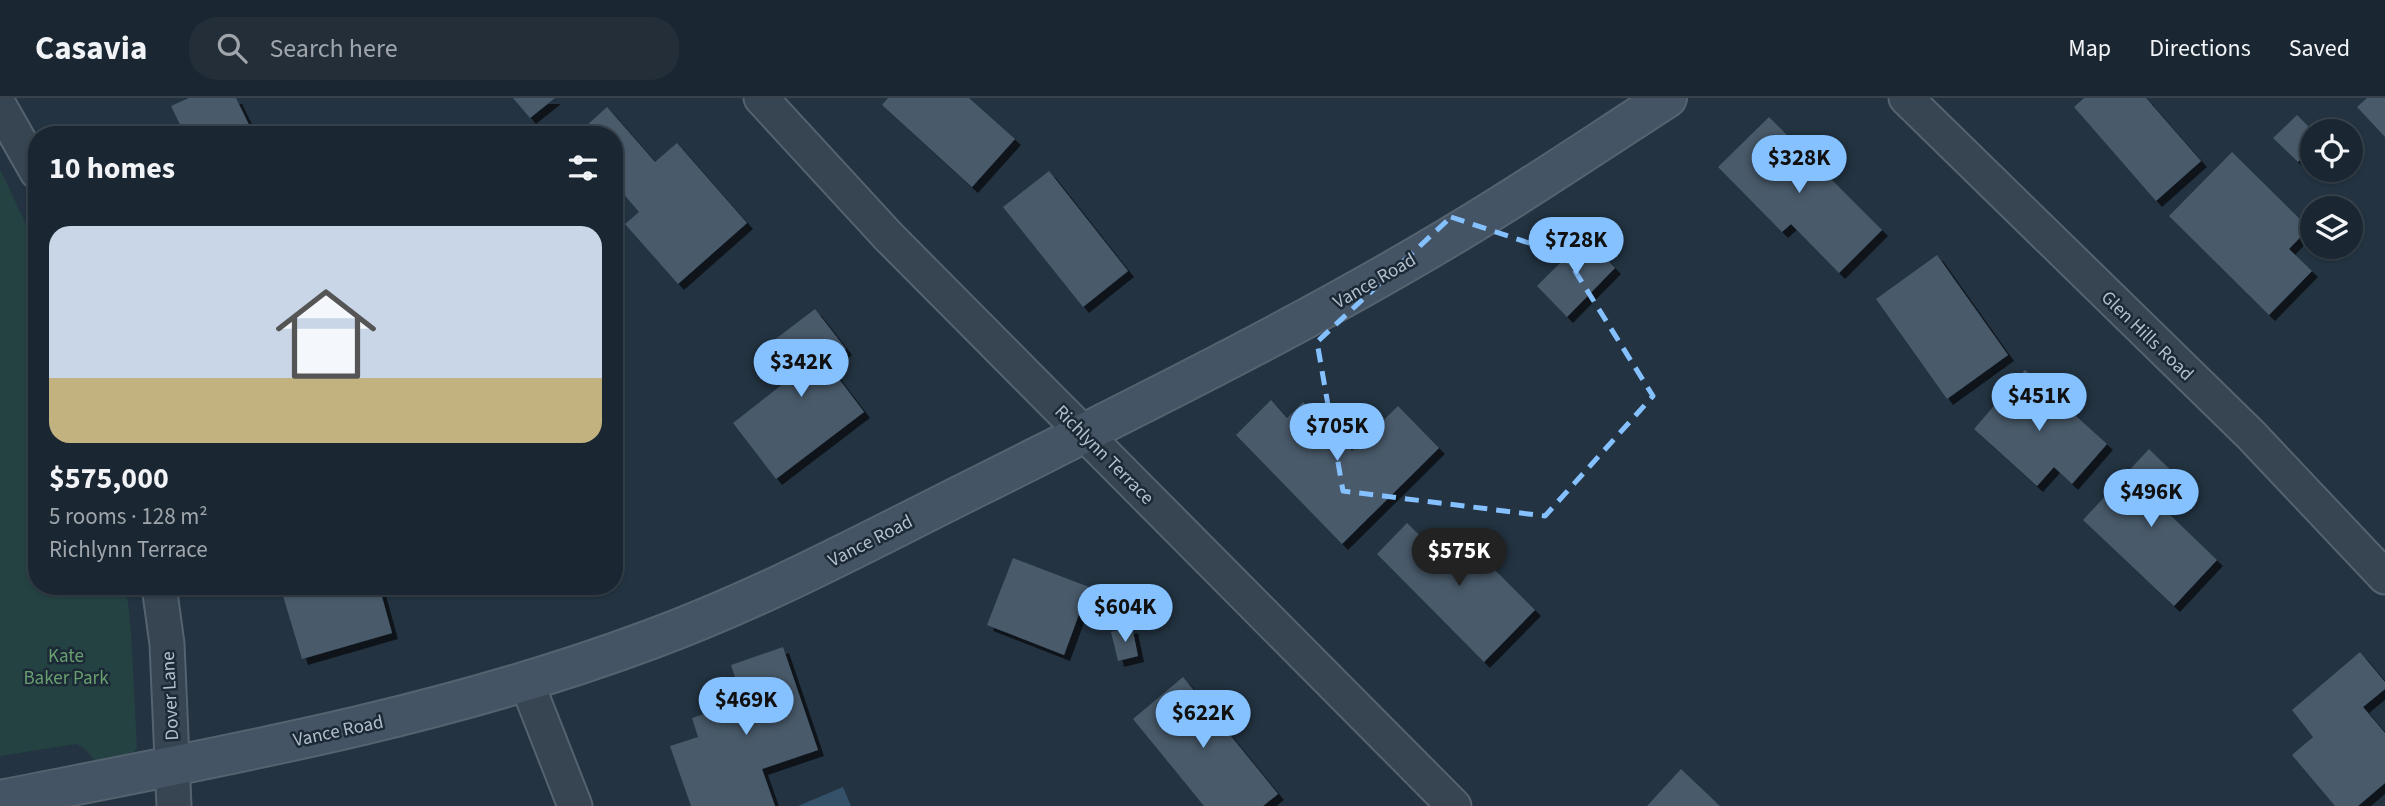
<!DOCTYPE html>
<meta charset="utf-8">
<style>
body{margin:0;font-family:"Source Sans 3",sans-serif;background:#232e39;color:#f1f3f6;height:100vh;display:flex;flex-direction:column;font-size:26px;white-space:nowrap}
*{box-sizing:border-box;margin:0}
p{font-size:23px;color:#9fa5ab}
.icon{flex:none;width:38px;height:38px;fill:none;stroke:currentColor;stroke-width:2;stroke-linecap:round;stroke-linejoin:round}
.map{position:relative;flex:1;overflow:hidden}
.side{position:absolute;left:28px;top:28px;width:595px;height:469px;display:flex;flex-direction:column;background:#1a2631;border-radius:28px;box-shadow:0 2px 5px #0004,0 0 0 2px #38434d}
.side>*{flex:none}
.controls{position:absolute;left:2300px;top:21px;display:grid;gap:14px}
.controls a{display:grid;place-items:center;width:63px;height:63px;border-radius:50%;background:#1a2631;box-shadow:0 2px 5px #0004,0 0 0 2px #38434d;font-size:35px}
.price{position:absolute;translate:-50% -60px;padding:0 16px;border-radius:24px;background:#85c0ff;color:#111;font-size:23px;line-height:46px;filter:drop-shadow(0 2px 4px #0008)}
.price::after{content:'';position:absolute;left:50%;top:42px;width:21px;height:16px;margin-left:-10px;background:inherit;clip-path:polygon(0 0,100% 0,50% 100%)}
.price.selected{background:#222;color:#fff}
ul{padding:0;list-style:none}
li{display:grid;align-content:center;gap:14px;height:371px;padding:0 21px}
li span{display:grid;place-items:center;height:217px;border-radius:21px;color:#555}
li>.icon{margin-inline-start:auto}
span .icon{width:126px;height:126px;fill:#fffc;stroke-width:1}
li b{font-size:30px}
h2{display:flex;justify-content:space-between;align-items:center;height:84px;padding:0 21px;font-size:30px}
header{display:flex;align-items:center;gap:42px;box-sizing:border-box;height:98px;padding:0 35px;background:#1a2631;border-bottom:2px solid #38434d}
header strong{font-size:33px}
nav{display:flex;gap:38px;margin-inline-start:auto;font-size:24px}
.search{width:490px;height:63px;background:#232e39;display:flex;align-items:center;gap:18px;box-sizing:border-box;padding:0 24px;border-radius:28px;color:#9fa5ab;font-size:26px}
.map>svg:first-child{display:block}
.green{fill:#254242}
.water{fill:#35516a}
.building{fill:#485a6b;filter:url(#shadow)}
.lines{fill:none;stroke-linecap:round;stroke-linejoin:round}
.street-casing{stroke:#55626f;stroke-width:37}
.secondary-casing{stroke:#55626f;stroke-width:42}
.street{stroke:#374451;stroke-width:33}
.secondary{stroke:#455464;stroke-width:38}
.marked{fill:none;stroke:#85c0ff;stroke-width:5;stroke-dasharray:14 9;stroke-linejoin:round}
.labels{text-anchor:middle;stroke-width:5;stroke-linejoin:round;paint-order:stroke}
.street-label{font-size:19px;fill:#b4bfcc;stroke:#1c2936}
.park-label{font-size:19px;fill:#689f6f;stroke:#1c2936}
</style>
<header>
<strong>Casavia</strong>
<div class="search"><svg class="icon" aria-label="search" viewBox="0 0 24 24"><circle cx="10" cy="10" r="6"/><path d="M15 15l6 6"/></svg>Search here</div>
<nav><a>Map</a><a>Directions</a><a>Saved</a></nav>
</header>
<div class="map">
<svg width="2385" height="708" viewBox="0 0 2385 708">
<defs>
<filter id="shadow"><feDropShadow dx="6" dy="6" stdDeviation="0" flood-color="#0009"/></filter>
</defs>
<rect width="100%" height="100%" fill="#233341"/>
<polygon class="green" points="0,71 37,150 37,488 126,488 131,534 137,651 127,660 97,665 83,649 76,646 0,658"/>
<polygon class="water" points="843,689 851,708 798,708"/>
<g class="building">
<polygon points="189,0 236,0 254,37 185,37 171,8"/>
<polygon points="513,0 555,0 530,20"/>
<polygon points="888,0 969,0 1015,41 972,89 882,7"/>
<polygon points="2084,0 2146,0 2201,63 2156,103 2074,9"/>
<polygon points="2367,0 2385,0 2385,39 2357,9"/>
<polygon points="607,9 655,64 677,45 747,125 678,186 625,126 639,114 614,85 614,37 576,37"/>
<polygon points="2297,17 2312,32 2312,50 2298,64 2273,40"/>
<polygon points="1769,19 1882,132 1839,175 1791,126 1782,134 1718,69"/>
<polygon points="2232,54 2309,130 2289,151 2312,173 2269,217 2169,118"/>
<polygon points="1049,73 1128,173 1083,209 1003,109"/>
<polygon points="1586,139 1615,170 1567,219 1537,188"/>
<polygon points="1937,157 2008,257 1947,301 1876,201"/>
<polygon points="815,211 846,251 827,265 864,314 776,381 733,325 793,278 769,246"/>
<polygon points="2025,272 2107,346 2072,386 2054,369 2037,388 1974,331"/>
<polygon points="1271,302 1287,320 1303,304 1352,353 1398,308 1439,350 1342,446 1236,337"/>
<polygon points="2149,351 2187,388 2164,411 2217,462 2174,508 2083,422"/>
<polygon points="1407,425 1435,452 1455,432 1535,512 1484,564 1377,456"/>
<polygon points="1013,460 1089,489 1064,557 987,527"/>
<polygon points="280,488 379,488 392,535 302,561"/>
<polygon points="1132,529 1138,558 1118,563 1111,534"/>
<polygon points="783,549 818,652 762,671 775,708 691,708 670,648 698,639 692,620 743,603 731,567"/>
<polygon points="2360,554 2385,584 2385,591 2363,609 2385,635 2385,685 2358,708 2335,708 2292,657 2313,639 2292,612"/>
<polygon points="1183,579 1278,696 1263,708 1204,708 1133,621"/>
<polygon points="1681,671 1720,708 1647,708"/>
</g>
<g class="lines">
<defs>
<g id="street">
<polyline points="761,0 888,138 1454,708"/>
<polyline points="1906,0 2251,337 2385,479"/>
<polyline points="0,9 37,74"/>
<polyline points="159,488 167,546 174,708"/>
<polyline points="526,583 575,708"/>
</g>
<path id="secondary" d="M 0,702 C 218,659 440,620 649,542 C 764,500 872,441 981,387 C 1144,305 1310,224 1466,129 C 1534,88 1600,43 1667,0"/>
</defs>
<use href="#street" class="street-casing"/>
<use href="#secondary" class="secondary-casing"/>
<use href="#street" class="street"/>
<use href="#secondary" class="secondary"/>
</g>
<path class="marked" d="M 1451,119 L 1565,157 L 1653,298 L 1545,418 L 1343,393 L 1317,244 Z"/>
<g class="labels">
<g class="street-label">
<text transform="translate(1374 182) rotate(-30)" y="7">Vance Road</text>
<text transform="translate(2148 237) rotate(44)" y="7">Glen Hills Road</text>
<text transform="translate(1105 356) rotate(45)" y="7">Richlynn Terrace</text>
<text transform="translate(870 442) rotate(-27)" y="7">Vance Road</text>
<text transform="translate(169 598) rotate(-93)" y="7">Dover Lane</text>
<text transform="translate(338 632) rotate(-12)" y="7">Vance Road</text>
</g>
<g class="park-label">
<text x="66" y="564">Kate<tspan x="66" dy="22">Baker Park</tspan></text>
</g>
</g>
</svg>
<div class="controls">
<a><svg class="icon" aria-label="locate" viewBox="0 0 24 24"><circle cx="12" cy="12" r="6"/><path d="M12 2v4M12 18v4M2 12h4M18 12h4"/></svg></a>
<a><svg class="icon" aria-label="layers" viewBox="0 0 24 24"><path d="M12 4l9 5-9 5-9-5zM3 14l9 5 9-5"/></svg></a>
</div>
<b class="price" style="left:1799px;top:97px">$328K</b>
<b class="price" style="left:1576px;top:179px">$728K</b>
<b class="price" style="left:801px;top:301px">$342K</b>
<b class="price" style="left:2039px;top:335px">$451K</b>
<b class="price" style="left:1337px;top:365px">$705K</b>
<b class="price" style="left:2151px;top:431px">$496K</b>
<b class="price selected" style="left:1459px;top:490px">$575K</b>
<b class="price" style="left:1125px;top:546px">$604K</b>
<b class="price" style="left:746px;top:639px">$469K</b>
<b class="price" style="left:1203px;top:652px">$622K</b>
<section class="side">
<h2>10 homes<svg class="icon" aria-label="filters" viewBox="0 0 24 24"><path d="M4 7h16M4 17h16"/><circle cx="9" cy="7" r="2"/><circle cx="15" cy="17" r="2"/></svg></h2>
<ul>
<li><span style="background:linear-gradient(#c9d6e8 70%,#c2b280 0)"><svg class="icon" aria-label="home" viewBox="0 0 24 24"><path d="M3 11l9-7 9 7M6 9v11h12V9"/></svg></span><div><b>$575,000</b><p>5 rooms · 128 m²</p><p>Richlynn Terrace</p></div></li>
</ul>
</section>
</div>
